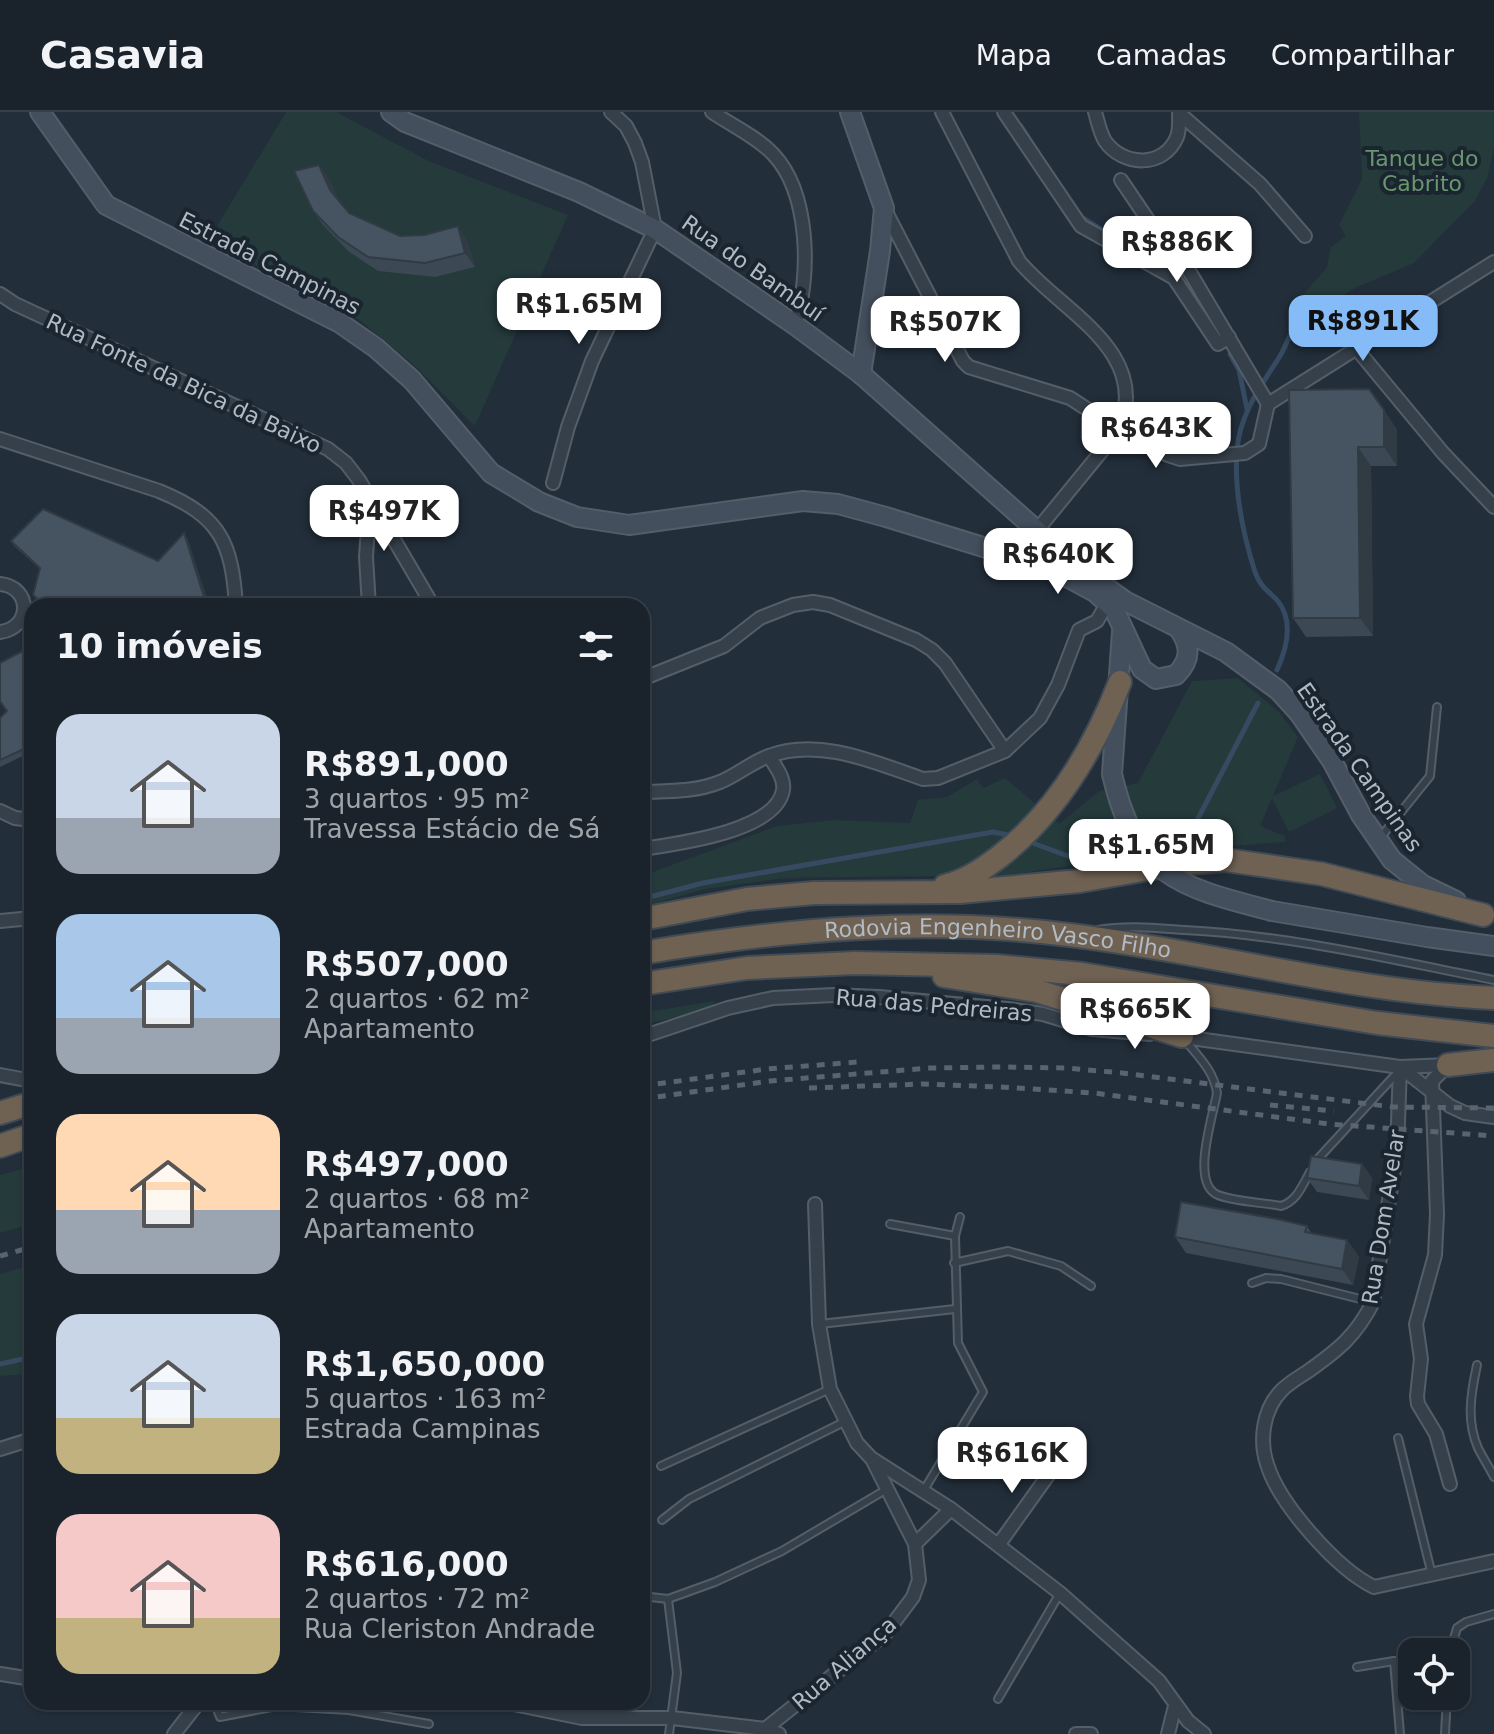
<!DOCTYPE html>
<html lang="pt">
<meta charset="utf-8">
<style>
body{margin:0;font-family:"DejaVu Sans",sans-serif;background:#232a34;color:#f1f3f6;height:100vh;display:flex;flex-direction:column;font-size:30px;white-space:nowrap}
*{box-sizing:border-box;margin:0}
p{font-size:26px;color:#9fa4a9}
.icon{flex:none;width:44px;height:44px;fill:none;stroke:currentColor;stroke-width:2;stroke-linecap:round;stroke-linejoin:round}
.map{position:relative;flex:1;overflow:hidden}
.panel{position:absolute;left:24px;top:486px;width:626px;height:1112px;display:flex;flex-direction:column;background:#1a222c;border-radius:24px;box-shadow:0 2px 6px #0004,0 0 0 2px #383f48}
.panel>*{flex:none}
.buttons{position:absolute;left:1398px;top:1526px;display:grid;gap:16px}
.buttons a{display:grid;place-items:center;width:72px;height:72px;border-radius:16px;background:#1a222c;box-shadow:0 2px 6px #0004,0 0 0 2px #383f48;font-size:40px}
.price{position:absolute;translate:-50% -68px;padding:0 18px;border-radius:16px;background:#fff;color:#222;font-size:26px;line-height:52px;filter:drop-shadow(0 2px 4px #0008)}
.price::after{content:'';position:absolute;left:50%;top:48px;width:24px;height:18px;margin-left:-12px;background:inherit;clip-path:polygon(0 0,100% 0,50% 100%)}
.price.on{background:#85bbf7;color:#111}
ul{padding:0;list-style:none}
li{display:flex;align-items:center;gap:24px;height:200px;padding:0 32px}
li span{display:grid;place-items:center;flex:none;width:224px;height:160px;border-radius:24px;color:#555}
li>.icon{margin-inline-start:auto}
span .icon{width:96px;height:96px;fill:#fffc;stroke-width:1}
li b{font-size:34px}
h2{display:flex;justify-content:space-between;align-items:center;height:96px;padding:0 32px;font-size:34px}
header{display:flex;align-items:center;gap:48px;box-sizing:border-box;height:112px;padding:0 40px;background:#1a222c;border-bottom:2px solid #383f48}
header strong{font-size:38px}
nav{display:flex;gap:44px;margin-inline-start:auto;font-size:28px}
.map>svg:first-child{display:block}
.green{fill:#243a3b}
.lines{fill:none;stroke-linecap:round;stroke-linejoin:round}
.stream{stroke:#364b61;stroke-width:5}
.lane-casing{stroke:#545e68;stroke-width:10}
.street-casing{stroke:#545e68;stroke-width:16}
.secondary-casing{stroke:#545e68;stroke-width:22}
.highway-casing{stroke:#414b55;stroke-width:26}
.lane{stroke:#36404a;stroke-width:6}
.street{stroke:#36404a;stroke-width:12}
.secondary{stroke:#444f5d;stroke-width:18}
.highway{stroke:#706253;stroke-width:22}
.rail{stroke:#586471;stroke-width:5;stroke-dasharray:8 8;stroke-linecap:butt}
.secondary-bridge-casing{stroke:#545e68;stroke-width:22;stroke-linecap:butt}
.secondary-bridge{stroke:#444f5d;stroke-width:18}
.wall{fill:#3c4853}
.shaded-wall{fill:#313b44}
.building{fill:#465461;stroke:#313b44;stroke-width:2}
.labels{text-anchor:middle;stroke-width:8;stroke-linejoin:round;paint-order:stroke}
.park-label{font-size:22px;fill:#68976f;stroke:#1b252f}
.street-label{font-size:22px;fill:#b1bbc6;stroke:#1b252f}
</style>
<header>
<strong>Casavia</strong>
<nav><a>Mapa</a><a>Camadas</a><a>Compartilhar</a></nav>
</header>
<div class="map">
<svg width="1494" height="1622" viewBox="0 0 1494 1622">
<rect width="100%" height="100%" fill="#222e3a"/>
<g class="green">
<polygon points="286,0 336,0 429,49 568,103 475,314 413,252 352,202 208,129"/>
<polygon points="1359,0 1494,0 1494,35 1488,64 1475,89 1414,151 1355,176 1300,211 1292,196 1327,155 1331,135 1346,124 1339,113 1362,67"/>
<polygon points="1238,566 1279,600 1298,625 1273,684 1320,662 1337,696 1289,720 1272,686 1260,714 1285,724 1285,730 1190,737 1161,731 1131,744 1009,763 786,766 705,777 642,795 642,764 777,714 835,708 910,711 918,688 947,685 977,667 983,676 1005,666 1059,712 1099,679 1138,671 1192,569"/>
<polygon points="714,889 712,897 642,913 642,901"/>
<polygon points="32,1054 32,1112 0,1121 0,1063"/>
<polygon points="32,1153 32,1262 0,1264 0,1162"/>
</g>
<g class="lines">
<g class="stream">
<polyline points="1021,14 1039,42"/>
<polyline points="1080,104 1115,126"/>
<polyline points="1230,242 1239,258 1247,297"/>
<path d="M 1277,558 C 1287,536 1294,508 1277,488 C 1268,479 1259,473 1255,460 C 1243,422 1234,377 1237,338 C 1240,301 1261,274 1280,244 C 1287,232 1292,218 1298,205"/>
<polyline points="1027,729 1068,744 1101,751 1141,748"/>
<polyline points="1155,746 1178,736 1190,722 1258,591"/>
<polyline points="642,787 703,771 993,720 1013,724"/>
<polyline points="0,1252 32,1245"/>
</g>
<defs>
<g id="lane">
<polyline points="1380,726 1430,664 1437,595"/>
<path d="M 1098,818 C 1127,813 1155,816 1184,818 C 1289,823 1392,848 1494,868"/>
<path d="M 1184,927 C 1198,944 1214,959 1217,981 C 1213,1004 1190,1072 1218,1083 C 1236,1090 1261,1090 1281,1094 C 1297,1089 1302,1074 1310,1060"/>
<polyline points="1315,1050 1397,961"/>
<polyline points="890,1112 955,1124"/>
<polyline points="954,1151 1008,1139 1061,1154 1091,1174"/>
<polyline points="1252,1171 1266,1166 1281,1167 1372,1190"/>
<polyline points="820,1212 955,1197"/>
<path d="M 1477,1253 C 1471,1281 1466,1309 1478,1336 C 1483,1346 1489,1355 1494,1365"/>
<polyline points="1398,1326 1432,1463"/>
<polyline points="661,1354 830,1277"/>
<polyline points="924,1378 983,1280 958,1231 955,1124 960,1105"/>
<polyline points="662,1408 689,1387 844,1310"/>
<polyline points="642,1484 668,1487 715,1470 782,1439 887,1377"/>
<polyline points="668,1487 677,1561 669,1622"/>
<polyline points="1450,1540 1457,1516 1466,1510 1494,1502"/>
<polyline points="1394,1549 1400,1622"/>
<polyline points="1357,1555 1394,1549 1412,1549"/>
<polyline points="998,1587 1060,1481"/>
<polyline points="214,1590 220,1605 277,1594 349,1598 429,1612"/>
<polyline points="582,1606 583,1590"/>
<polyline points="1445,1622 1447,1584"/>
</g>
<g id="street">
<path d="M 712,0 C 731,13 757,25 773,42 C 810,81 811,164 795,213"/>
<path d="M 942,0 L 1019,149 C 1061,200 1152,238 1119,318 L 1038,417"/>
<polyline points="1004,0 1081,114 1174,166 1218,232 1229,225"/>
<path d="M 1095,0 C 1098,10 1100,21 1105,29 C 1123,55 1164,56 1177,25 C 1180,17 1179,8 1179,0"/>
<polyline points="1179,1 1260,72 1305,124"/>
<polyline points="1121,68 1169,139 1182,147 1268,292"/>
<polyline points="884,96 963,249 969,255 1070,286 1119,318 1168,343 1180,347 1245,341 1259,332 1268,292 1494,150"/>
<polyline points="0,182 15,192 328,337 346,351 359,368 433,494"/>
<polyline points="1355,235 1443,341 1494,395"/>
<path d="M 0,327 L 159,379 C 220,404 232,430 236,494"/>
<polyline points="553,371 568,315 592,249 655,117 642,50 635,31 626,14 611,0"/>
<path d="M 0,472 C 32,475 32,516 0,520"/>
<polyline points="369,494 366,445 370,386"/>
<polyline points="642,567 724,534 760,506 793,493 813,490 830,493 916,528 932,538 945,551 1005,639"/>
<path d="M 642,680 C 669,679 695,680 720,670 C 737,663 752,650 769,644 C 820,625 876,651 923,667 L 938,666 L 1005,639 L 1040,606 L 1058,573 L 1079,518 L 1097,509 L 1108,490"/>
<polyline points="0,699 15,706 32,708"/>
<path d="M 642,737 C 675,732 776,720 783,678 C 785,666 775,654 769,644"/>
<polyline points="0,809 32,806"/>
<polyline points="1176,924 1400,955 1448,953"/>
<polyline points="642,925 728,896 773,886 834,883 879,885 1008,897 1043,902 1092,917 1150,922"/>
<polyline points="1448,953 1432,969 1437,1102 1435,1143 1416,1212 1421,1247 1417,1284 1418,1292 1436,1322 1450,1372"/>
<path d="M 1400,955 L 1397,1037 L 1373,1190 C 1356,1224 1338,1238 1307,1260 C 1299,1265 1289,1271 1282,1278 C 1263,1297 1259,1328 1267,1352 C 1279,1392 1337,1457 1374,1475 L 1494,1449"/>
<polyline points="1400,955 1450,994 1465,1001 1494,1005"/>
<polyline points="0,963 32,969"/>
<polyline points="815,1092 819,1212 830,1277 857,1331 871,1346 951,1397 1060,1481 1159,1569 1188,1609 1204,1622"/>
<polyline points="0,1337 32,1327"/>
<polyline points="915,1432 951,1397"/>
<polyline points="999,1432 1054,1355"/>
<polyline points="0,1562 32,1567"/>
<polyline points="504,1590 582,1606 672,1606 765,1617 779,1622"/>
<polyline points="765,1617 886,1521 913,1485 919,1468 915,1432 872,1347"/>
<polyline points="174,1622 199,1590"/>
<polyline points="1076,1622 1091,1622"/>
<polyline points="1168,1622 1175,1594"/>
</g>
<g id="secondary">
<path d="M 40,0 L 106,93 L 340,211 L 376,236 L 412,268 L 491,361 L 539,390 L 577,405 L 629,413 L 803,389 L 838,392 L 886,405 L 1025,448 L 1058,460 L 1095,480 L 1114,497 L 1142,557 L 1156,567 L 1176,563 C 1191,548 1191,534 1179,517"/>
<polyline points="391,0 405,10 579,80 655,117 795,213 861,262 1079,456 1125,489 1226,540 1278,578 1299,601 1332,649 1361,703 1392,748 1423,773 1456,789"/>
<polyline points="850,0 884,96 880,139 861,262"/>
<polyline points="1112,662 1122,520"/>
<polyline points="1272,799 1427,825 1494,834"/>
</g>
<g id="highway">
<path d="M 945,774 C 966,769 983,757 999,745 C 1057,700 1094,637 1120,570"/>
<polyline points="642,807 747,787 814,781 960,780 1080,769 1176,752 1226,748 1322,762 1483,803"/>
<path id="s1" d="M 642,841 C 783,817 927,805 1070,823 C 1212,840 1351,880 1494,886"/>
<polyline points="944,864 1037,879 1182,924"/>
<polyline points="642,872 747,856 855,851 996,854 1082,862 1377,911 1494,924"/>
<polyline points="1448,953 1494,948"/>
<polyline points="0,1001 32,991"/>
<polyline points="0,1034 32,1023"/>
</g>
</defs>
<use href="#lane" class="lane-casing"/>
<use href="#street" class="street-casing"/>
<use href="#secondary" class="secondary-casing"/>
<use href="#highway" class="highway-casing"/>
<use href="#lane" class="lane"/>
<use href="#street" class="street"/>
<use href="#secondary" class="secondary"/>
<use href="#highway" class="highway"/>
<g class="rail">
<polyline points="642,974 767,957 857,950"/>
<polyline points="809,976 923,972 1001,975 1094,981 1329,1012 1494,1024"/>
<polyline points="642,987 770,969 930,956 1001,955 1067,956 1122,961 1393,995 1494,996"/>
<polyline points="1270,993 1334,999"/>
<polyline points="0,1144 32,1135"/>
</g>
<defs>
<path id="secondary-bridge" d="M 1112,662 C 1136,765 1179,775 1272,799"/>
</defs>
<use href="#secondary-bridge" class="secondary-bridge-casing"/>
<use href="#secondary-bridge" class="secondary-bridge"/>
</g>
<g class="wall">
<polygon points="319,53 329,67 338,87 349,101 400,124 467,128 475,155 435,165 378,159 348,139 323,113 313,99"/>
<polygon points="1289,278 1397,317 1397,354 1371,354 1373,524 1306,525 1293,506"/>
<polygon points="187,426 208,490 205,494 44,494 36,488 33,483 40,457 14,434 11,429 158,449"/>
<polygon points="32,534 32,641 29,641 0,655 0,606 7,599"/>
<polygon points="1362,1052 1372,1066 1369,1088 1317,1080 1307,1066"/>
<polygon points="1307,1114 1312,1122 1347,1128 1359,1145 1353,1173 1186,1141 1175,1125"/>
</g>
<g class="shaded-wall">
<polygon points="319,53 329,67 340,92 330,78"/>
<polygon points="458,114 467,128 475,155 465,141"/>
<polygon points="1384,298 1397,317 1397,354 1384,335"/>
<polygon points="1358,335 1371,354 1373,524 1360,506"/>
<polygon points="184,421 187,426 208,490 205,494 198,494"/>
<polygon points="1362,1052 1372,1066 1369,1088 1359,1074"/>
<polygon points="1347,1128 1359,1145 1353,1173 1342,1157"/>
</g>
<g class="building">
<polygon points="319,53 330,78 349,101 400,124 424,123 458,114 465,141 425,151 368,145 338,125 313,99 294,59"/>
<polygon points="1369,277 1384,298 1384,335 1358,335 1360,506 1293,506 1289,278"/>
<polygon points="43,397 158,449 184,421 204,485 198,494 46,494 33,483 40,456 11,429"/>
<polygon points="32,534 32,636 26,636 0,648 0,606 7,599 0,589 0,551"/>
<polygon points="1311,1044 1362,1052 1359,1074 1307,1066"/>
<polygon points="1181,1090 1277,1107 1307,1114 1305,1120 1347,1128 1342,1157 1175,1125"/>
</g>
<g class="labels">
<g class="park-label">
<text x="1422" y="54">Tanque do<tspan x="1422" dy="25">Cabrito</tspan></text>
</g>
<g class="street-label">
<text transform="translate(270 151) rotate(27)" y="8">Estrada Campinas</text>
<text transform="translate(753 156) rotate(35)" y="8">Rua do Bambuí</text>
<text transform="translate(184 271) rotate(25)" y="8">Rua Fonte da Bica da Baixo</text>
<text transform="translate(1360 655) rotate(55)" y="8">Estrada Campinas</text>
<text dy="8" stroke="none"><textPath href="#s1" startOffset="358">Rodovia Engenheiro Vasco Filho</textPath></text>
<text transform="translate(934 893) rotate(5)" y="8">Rua das Pedreiras</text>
<text transform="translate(1383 1105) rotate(-81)" y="8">Rua Dom Avelar</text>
<text transform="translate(844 1551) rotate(-41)" y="8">Rua Aliança</text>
</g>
</g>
</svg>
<div class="buttons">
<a><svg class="icon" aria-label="locate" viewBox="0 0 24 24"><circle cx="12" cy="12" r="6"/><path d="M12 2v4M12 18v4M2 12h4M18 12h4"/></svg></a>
</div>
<b class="price" style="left:1177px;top:172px">R$886K</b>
<b class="price" style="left:579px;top:234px">R$1.65M</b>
<b class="price on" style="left:1363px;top:251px">R$891K</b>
<b class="price" style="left:945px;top:252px">R$507K</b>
<b class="price" style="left:1156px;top:358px">R$643K</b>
<b class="price" style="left:384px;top:441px">R$497K</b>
<b class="price" style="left:1058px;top:484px">R$640K</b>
<b class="price" style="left:1151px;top:775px">R$1.65M</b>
<b class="price" style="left:1135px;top:939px">R$665K</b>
<b class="price" style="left:1012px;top:1383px">R$616K</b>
<section class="panel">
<h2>10 imóveis<svg class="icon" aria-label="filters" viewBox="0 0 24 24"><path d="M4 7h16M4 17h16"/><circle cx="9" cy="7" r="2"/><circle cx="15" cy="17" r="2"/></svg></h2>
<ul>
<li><span style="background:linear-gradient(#c9d6e8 65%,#9aa5b1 0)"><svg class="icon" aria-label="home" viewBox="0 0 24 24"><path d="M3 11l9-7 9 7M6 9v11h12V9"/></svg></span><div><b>R$891,000</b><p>3 quartos · 95 m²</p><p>Travessa Estácio de Sá</p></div></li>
<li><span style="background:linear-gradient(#a9c7e8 65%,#9aa5b1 0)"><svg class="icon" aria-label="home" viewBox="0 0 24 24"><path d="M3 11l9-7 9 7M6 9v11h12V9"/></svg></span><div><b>R$507,000</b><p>2 quartos · 62 m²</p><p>Apartamento</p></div></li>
<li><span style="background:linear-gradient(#ffd9b3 60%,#9aa5b1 0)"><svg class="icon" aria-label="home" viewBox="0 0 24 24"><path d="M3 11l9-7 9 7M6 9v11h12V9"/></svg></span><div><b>R$497,000</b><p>2 quartos · 68 m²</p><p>Apartamento</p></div></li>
<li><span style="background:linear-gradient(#c9d6e8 65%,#c2b280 0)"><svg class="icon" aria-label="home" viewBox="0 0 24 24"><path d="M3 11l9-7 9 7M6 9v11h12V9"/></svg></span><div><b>R$1,650,000</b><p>5 quartos · 163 m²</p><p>Estrada Campinas</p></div></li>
<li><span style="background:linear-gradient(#f6c9c9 65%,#c2b280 0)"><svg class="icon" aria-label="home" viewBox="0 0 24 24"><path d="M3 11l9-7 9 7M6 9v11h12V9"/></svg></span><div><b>R$616,000</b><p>2 quartos · 72 m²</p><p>Rua Cleriston Andrade</p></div></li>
</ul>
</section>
</div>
